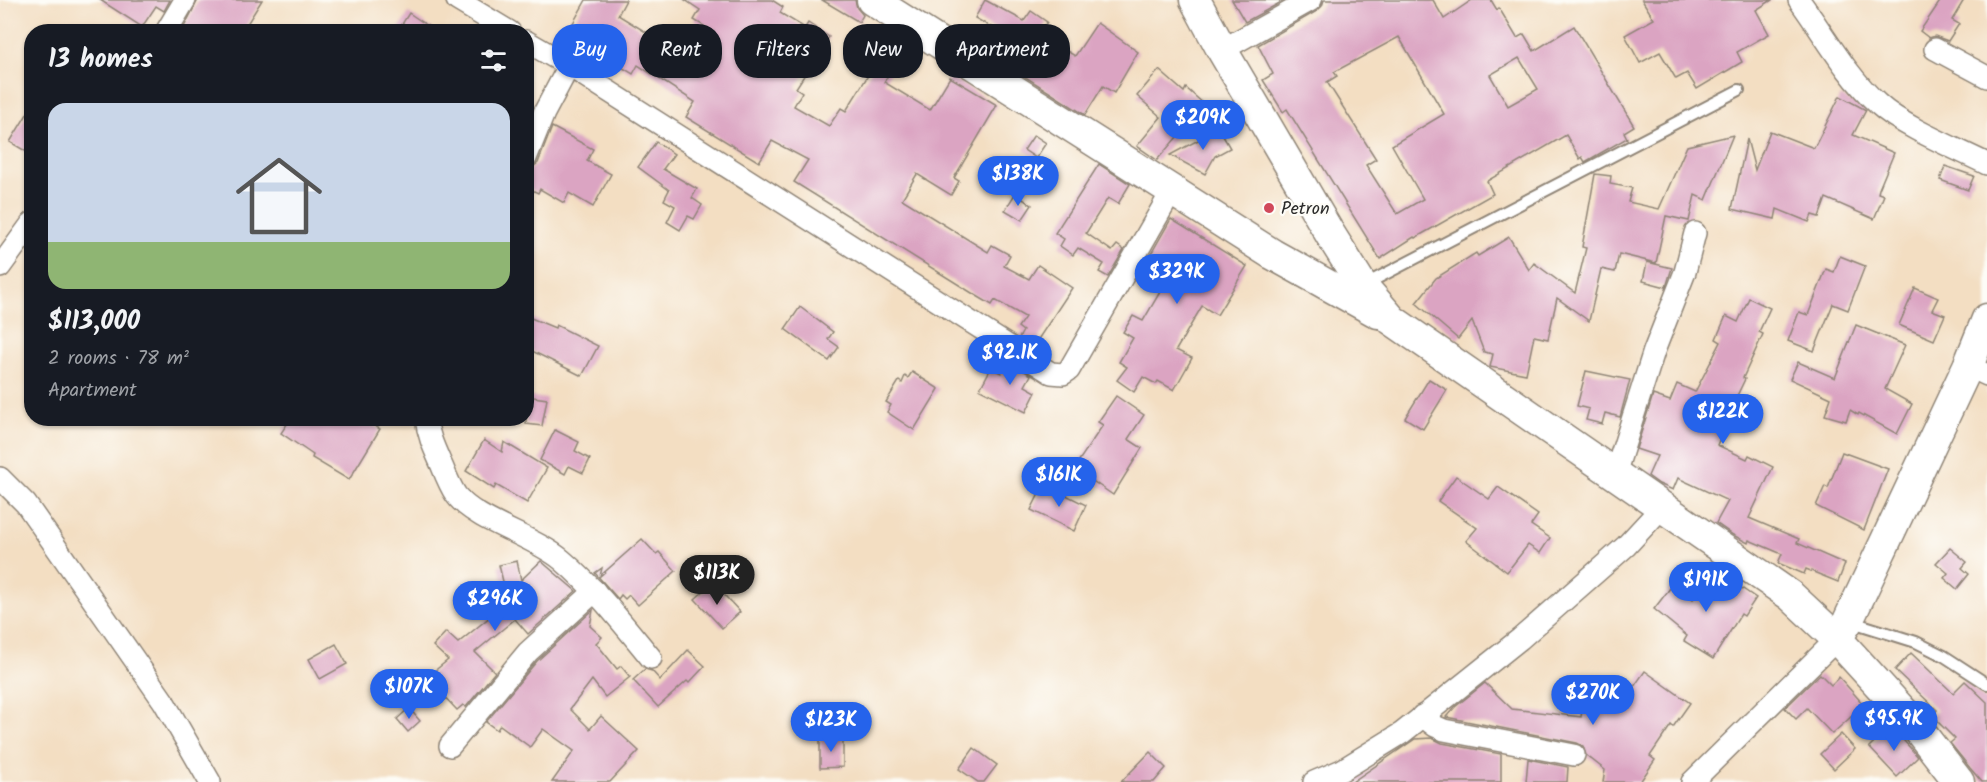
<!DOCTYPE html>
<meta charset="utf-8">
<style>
body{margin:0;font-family:Kalam,sans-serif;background:#20242c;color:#f1f3f6;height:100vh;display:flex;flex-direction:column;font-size:22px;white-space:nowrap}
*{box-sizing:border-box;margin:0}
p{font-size:20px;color:#9ea1a6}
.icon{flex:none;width:33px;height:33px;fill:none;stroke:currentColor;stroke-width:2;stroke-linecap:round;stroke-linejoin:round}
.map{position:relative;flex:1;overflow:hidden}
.drawer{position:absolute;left:24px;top:24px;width:510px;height:402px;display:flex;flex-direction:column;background:#171b24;border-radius:24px;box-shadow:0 2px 4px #0004}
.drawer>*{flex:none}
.banner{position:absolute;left:552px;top:24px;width:570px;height:54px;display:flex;gap:12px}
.price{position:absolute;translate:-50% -51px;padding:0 14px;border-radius:21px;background:#2563eb;color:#fff;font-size:20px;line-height:39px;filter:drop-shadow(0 2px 3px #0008)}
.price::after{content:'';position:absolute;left:50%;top:36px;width:18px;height:14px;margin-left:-9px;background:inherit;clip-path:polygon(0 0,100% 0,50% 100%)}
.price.on{background:#222;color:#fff}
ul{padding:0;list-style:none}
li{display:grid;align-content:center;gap:12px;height:318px;padding:0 24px}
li+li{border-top:2px solid #363941}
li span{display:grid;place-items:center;height:186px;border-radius:18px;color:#555}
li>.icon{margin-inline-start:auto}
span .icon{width:108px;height:108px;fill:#fffc;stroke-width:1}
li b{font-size:26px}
h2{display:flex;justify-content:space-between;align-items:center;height:72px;padding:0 24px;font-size:26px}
.pill{padding:0 21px;border-radius:24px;background:#171b24;box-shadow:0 2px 4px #0004;font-size:21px;line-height:54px}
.pill.on{background:#2563eb;color:#fff}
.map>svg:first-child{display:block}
.building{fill:#dba4c2;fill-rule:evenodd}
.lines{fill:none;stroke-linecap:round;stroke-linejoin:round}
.lane-casing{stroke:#8f8476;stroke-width:14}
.street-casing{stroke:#8f8476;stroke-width:24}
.secondary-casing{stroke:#8f8476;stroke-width:33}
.lane{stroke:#fff;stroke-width:10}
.street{stroke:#fff;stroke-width:21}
.secondary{stroke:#fff;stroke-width:30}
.poi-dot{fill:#d1495b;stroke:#fdfcf7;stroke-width:2}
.labels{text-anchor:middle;stroke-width:4.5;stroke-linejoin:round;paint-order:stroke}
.poi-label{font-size:18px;fill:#2b2b2b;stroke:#fdfcf7;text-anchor:start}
</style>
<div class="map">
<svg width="1987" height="782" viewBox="0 0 1987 782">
<rect width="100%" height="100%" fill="#fdfcf7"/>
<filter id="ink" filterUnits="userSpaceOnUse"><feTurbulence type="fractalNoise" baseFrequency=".0167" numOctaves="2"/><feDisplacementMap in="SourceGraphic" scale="12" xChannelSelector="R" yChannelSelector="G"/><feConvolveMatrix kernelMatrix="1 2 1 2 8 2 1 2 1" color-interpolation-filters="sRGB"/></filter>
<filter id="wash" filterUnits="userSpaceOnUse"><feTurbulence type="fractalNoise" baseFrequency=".008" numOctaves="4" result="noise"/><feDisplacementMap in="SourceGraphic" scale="24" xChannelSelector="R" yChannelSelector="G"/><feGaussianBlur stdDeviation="1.35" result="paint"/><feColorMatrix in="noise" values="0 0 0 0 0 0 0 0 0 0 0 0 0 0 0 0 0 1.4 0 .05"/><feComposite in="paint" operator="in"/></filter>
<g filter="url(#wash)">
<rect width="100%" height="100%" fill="#f3dec2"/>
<g id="blocks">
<g class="building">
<polygon points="100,0 170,0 164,11 156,6 142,27"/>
<polygon points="198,0 262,0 242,32 187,32 183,29"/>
<polygon points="586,0 626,0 618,15 662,42 665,37 700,60 714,32 694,20 700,10 685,0 772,0 783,7 780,13 805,28 808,23 829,37 796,88 802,92 794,106 829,126 841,108 846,111 882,53 896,62 884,82 930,110 950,77 997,105 954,178 959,181 951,195 917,174 902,199 988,252 992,245 1010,255 1004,266 1029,279 1038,265 1072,288 1033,347 1019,338 1023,331 1018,327 1025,317 995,300 992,305 972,293 794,182 808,160 772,141 759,162 686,117 695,102 638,65 633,74 597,52 594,58 563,41"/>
<polygon points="822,0 855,0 857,8 863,15 859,22"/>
<polygon points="985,0 1024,21 1031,11 1047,22 1033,43 1061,60 1067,51 1075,56 1097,23 1138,52 1114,93 1103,86 1085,115 1024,76 1031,65 1006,49 1012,39 975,18"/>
<polygon points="1232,0 1285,0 1245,22"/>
<path d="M 1324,0 L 1433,0 L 1444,19 L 1472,0 L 1491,0 L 1497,10 L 1499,8 L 1517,38 L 1524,34 L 1534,51 L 1574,26 L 1634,126 L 1624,132 L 1627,138 L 1585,162 L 1582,157 L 1580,159 L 1566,135 L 1487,181 L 1493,194 L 1415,238 L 1414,237 L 1380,259 L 1287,109 L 1283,112 L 1263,80 L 1273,74 L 1258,45 L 1317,11 L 1322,6 ZM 1399,37 L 1444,114 L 1392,145 L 1423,199 L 1397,214 L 1366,165 L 1376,159 L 1327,82 L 1337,76 L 1334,72 ZM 1519,58 L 1538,89 L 1508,106 L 1490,75 Z"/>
<polygon points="1642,0 1772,0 1756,10 1769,34 1737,52 1742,62 1697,89 1687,73 1676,79 1660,52 1640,63 1625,35 1654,19"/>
<polygon points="1941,0 1964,0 1952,20 1959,24 1948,41 1935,36 1929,38 1920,31"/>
<polygon points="409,13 437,32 397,32"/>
<polygon points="1159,70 1184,92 1186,88 1205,105 1157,160 1137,146 1161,117 1137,96"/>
<polygon points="1840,96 1866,110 1853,135 1894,153 1879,189 1878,193 1884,195 1874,219 1826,198 1819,217 1812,215 1809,222 1777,209 1775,219 1732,209 1747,139 1755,170 1770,131 1814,148"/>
<polygon points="32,106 32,155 10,142"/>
<polygon points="552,127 593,149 587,161 611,174 593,207 569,193 564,203 540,189 538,193 526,187 526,172 538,163"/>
<polygon points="1219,129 1230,148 1215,156 1205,174 1170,155"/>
<polygon points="1034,135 1046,143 1036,158 1024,150"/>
<polygon points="1733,135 1706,200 1695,195 1689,221 1666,216 1656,263 1619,254 1615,272 1601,269 1589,321 1557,298 1548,339 1534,336 1526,374 1490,367 1493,354 1484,352 1472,321 1458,339 1416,303 1436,278 1476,253 1478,256 1509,237 1529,270 1534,263 1575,293 1586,248 1582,247 1595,174 1611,176 1610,184 1632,188 1628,202 1659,209 1687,146"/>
<polygon points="656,142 674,154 663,169 697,189 692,198 702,205 694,219 688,216 680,230 667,222 675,206 664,200 669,190 638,167"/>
<polygon points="1099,164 1130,184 1118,204 1108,198 1086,233 1112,251 1117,245 1124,250 1108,277 1099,272 1104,264 1078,248 1073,255 1060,246 1064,239 1055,233"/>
<polygon points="1945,166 1974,176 1968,190 1940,180"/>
<polygon points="1015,194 1032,205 1022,220 1005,210"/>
<polygon points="1171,219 1247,266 1217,315 1202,306 1176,350 1192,358 1174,390 1158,381 1156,384 1143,377 1134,392 1117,380 1127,367 1119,362 1133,338 1123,332 1133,316 1143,321 1170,275 1147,261"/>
<polygon points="1840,256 1865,266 1848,310 1833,304 1814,351 1788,341 1799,312 1808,315 1826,269 1834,272"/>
<polygon points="1647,262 1672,268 1666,287 1643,281"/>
<polygon points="1915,288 1938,298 1932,310 1945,315 1934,340 1899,325"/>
<polygon points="1749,298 1770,308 1759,332 1763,334 1743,378 1745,379 1720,431 1723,432 1717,445 1747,459 1749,455 1773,467 1749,518 1799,539 1797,543 1845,564 1838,582 1806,569 1804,574 1778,563 1782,554 1749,540 1748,543 1733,535 1716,523 1728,501 1678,478 1673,490 1659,484 1648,476 1657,456 1636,449 1653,395 1670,401 1677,384 1695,392 1721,342 1716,339 1726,316 1738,322"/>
<polygon points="800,307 833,332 828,339 839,347 829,361 785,329"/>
<polygon points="526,316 555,328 556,325 598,346 582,376 526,348"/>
<polygon points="1856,325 1905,345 1885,389 1912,404 1897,434 1859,413 1858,415 1850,410 1846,421 1825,415 1831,398 1790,379 1798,362 1835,378"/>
<polygon points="1008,361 1031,375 1025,386 1036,392 1026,412 980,389 991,368 1001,373"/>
<polygon points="1586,371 1630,380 1620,417 1605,413 1602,424 1586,420 1589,409 1577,406"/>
<polygon points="912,372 939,389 914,430 887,412 891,405 886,402 899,381 902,383 905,376 908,378"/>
<polygon points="1429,379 1447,390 1423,429 1405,418"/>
<polygon points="526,396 547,399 542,426 526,424"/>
<polygon points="1116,396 1144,415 1128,439 1142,448 1113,495 1074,468 1103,425 1098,422"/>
<polygon points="291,418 362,418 380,429 349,480 312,458 313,455 281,433"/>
<polygon points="555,430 579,442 575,451 590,459 583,473 569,466 565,474 540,460"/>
<polygon points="484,440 502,452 504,442 547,468 527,503 496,485 494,489 466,471"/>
<polygon points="1842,452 1888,469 1864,530 1816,506 1825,486 1828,488"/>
<polygon points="1456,476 1489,499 1498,487 1538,515 1531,525 1550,538 1540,553 1528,545 1507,572 1466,541 1477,528 1438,501"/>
<polygon points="1044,484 1086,505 1074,531 1031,510"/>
<polygon points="642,539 656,554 659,552 676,571 638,605 629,595 625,599 621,595 618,599 595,573 602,568 600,576"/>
<polygon points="1950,548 1967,562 1962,568 1969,574 1957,589 1944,578 1948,573 1936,563"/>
<polygon points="517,561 521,580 541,561 576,591 528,634 515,619 475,652 495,672 466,707 463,705 457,710 438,690 428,698 417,685 448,660 433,646 446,632 458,643 502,607 500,603 507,598 499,565"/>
<polygon points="1718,572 1756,598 1744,616 1741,614 1713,659 1684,641 1687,636 1654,609 1674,583 1693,599"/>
<polygon points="713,583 740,612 722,628 695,599"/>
<polygon points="593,610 590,626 602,637 596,643 617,669 621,666 630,677 605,697 592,680 570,709 590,729 601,716 639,751 610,782 552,782 574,751 543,729 530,747 500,725 497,730 486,722 537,661"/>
<polygon points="336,644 347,664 320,679 309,659"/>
<polygon points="688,650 705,666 689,683 687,681 658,707 633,680 645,669 652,671 660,680"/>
<polygon points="1911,653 1953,693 1965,681 1987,702 1987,782 1982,782 1970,768 1950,743 1955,739 1932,716 1937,710 1895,670"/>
<polygon points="1645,671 1690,703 1673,727 1671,725 1650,756 1655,760 1640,782 1603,782 1605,770 1586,755 1583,746 1577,743 1446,717 1455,707 1485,683 1512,709 1581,717 1583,704 1619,708"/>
<polygon points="1820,674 1831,685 1839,677 1864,705 1832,734 1807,708 1796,719 1785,708"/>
<polygon points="409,708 420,721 408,732 397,719"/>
<polygon points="1891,726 1918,757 1897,777 1869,747"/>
<polygon points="1841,734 1855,749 1834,769 1820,754"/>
<polygon points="820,738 843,738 843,767 820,768"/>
<polygon points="1432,738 1442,743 1501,754 1501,782 1352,782 1415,739"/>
<polygon points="974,748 997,765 984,782 978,782 959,769"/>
<polygon points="1150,752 1166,768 1154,782 1121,782"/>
<polygon points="1528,759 1568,767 1567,782 1526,782"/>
</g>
</g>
</g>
<g filter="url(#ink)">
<use href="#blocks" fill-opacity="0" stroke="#8f8476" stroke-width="1.5"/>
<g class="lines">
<defs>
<g id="lane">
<polyline points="1364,285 1739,90"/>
<polyline points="1849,621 1916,642 1944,656 1987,684"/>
</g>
<g id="street">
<polyline points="457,0 510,32"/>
<path d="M 1799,0 C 1824,34 1846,75 1878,104 C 1903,127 1955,148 1987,164"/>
<polyline points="166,32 185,0"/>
<polyline points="526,41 569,66 1051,373 1063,374 1069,370 1172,191"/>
<polyline points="1935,49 1987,77"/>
<polyline points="1222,50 1311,0"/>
<polyline points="526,158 544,113 569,66"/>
<polyline points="0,267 32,223"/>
<polyline points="1968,366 1987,375"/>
<path d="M 426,418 C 428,436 435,450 442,466 C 446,476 450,486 456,495 C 475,521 534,536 562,560 C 596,589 623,624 651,658"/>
<polyline points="1615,474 1654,351 1685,272 1695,233"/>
<polyline points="0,478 26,504 164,702 210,782"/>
<polyline points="1422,716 1435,726 1444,730 1574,755"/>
<polyline points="450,746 528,652 595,591"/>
<polyline points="1314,782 1342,770 1402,733 1520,639 1626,546 1663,506"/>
<polyline points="1692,782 1837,639"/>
</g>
<g id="secondary">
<polyline points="872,0 1272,254 1378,313"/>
<polyline points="1195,0 1222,50 1330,234 1362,285 1392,320 1791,596 1837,639 1910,719 1959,782"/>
<polyline points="1837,639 1848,621 1968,366 1987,319"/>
</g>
</defs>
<use href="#lane" class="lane-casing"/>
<use href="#street" class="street-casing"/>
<use href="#secondary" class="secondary-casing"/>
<use href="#lane" class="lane"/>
<use href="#street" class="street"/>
<use href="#secondary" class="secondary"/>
</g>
</g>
<circle class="poi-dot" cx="1269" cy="208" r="6"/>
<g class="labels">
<g class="poi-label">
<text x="1281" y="214">Petron</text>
</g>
</g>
</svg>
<b class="price" style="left:1203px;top:151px">$209K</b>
<b class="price" style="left:1018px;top:207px">$138K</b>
<b class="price" style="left:1177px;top:305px">$329K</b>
<b class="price" style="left:1010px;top:386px">$92.1K</b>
<b class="price" style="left:1723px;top:445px">$122K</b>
<b class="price" style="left:1059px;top:508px">$161K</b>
<b class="price on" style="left:717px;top:606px">$113K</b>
<b class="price" style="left:1706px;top:613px">$191K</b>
<b class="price" style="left:495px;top:632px">$296K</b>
<b class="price" style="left:409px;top:720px">$107K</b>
<b class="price" style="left:1593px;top:726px">$270K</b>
<b class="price" style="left:1894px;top:752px">$95.9K</b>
<b class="price" style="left:831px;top:753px">$123K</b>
<div class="banner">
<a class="pill on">Buy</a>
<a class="pill">Rent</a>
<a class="pill">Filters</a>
<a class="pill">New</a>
<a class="pill">Apartment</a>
</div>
<section class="drawer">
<h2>13 homes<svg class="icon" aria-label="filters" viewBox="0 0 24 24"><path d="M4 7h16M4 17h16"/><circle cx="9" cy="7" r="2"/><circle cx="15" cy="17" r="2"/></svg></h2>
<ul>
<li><span style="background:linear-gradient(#c9d6e8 75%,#8fb573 0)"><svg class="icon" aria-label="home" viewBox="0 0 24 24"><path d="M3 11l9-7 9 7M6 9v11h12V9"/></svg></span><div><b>$113,000</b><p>2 rooms · 78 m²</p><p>Apartment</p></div></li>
</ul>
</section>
</div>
